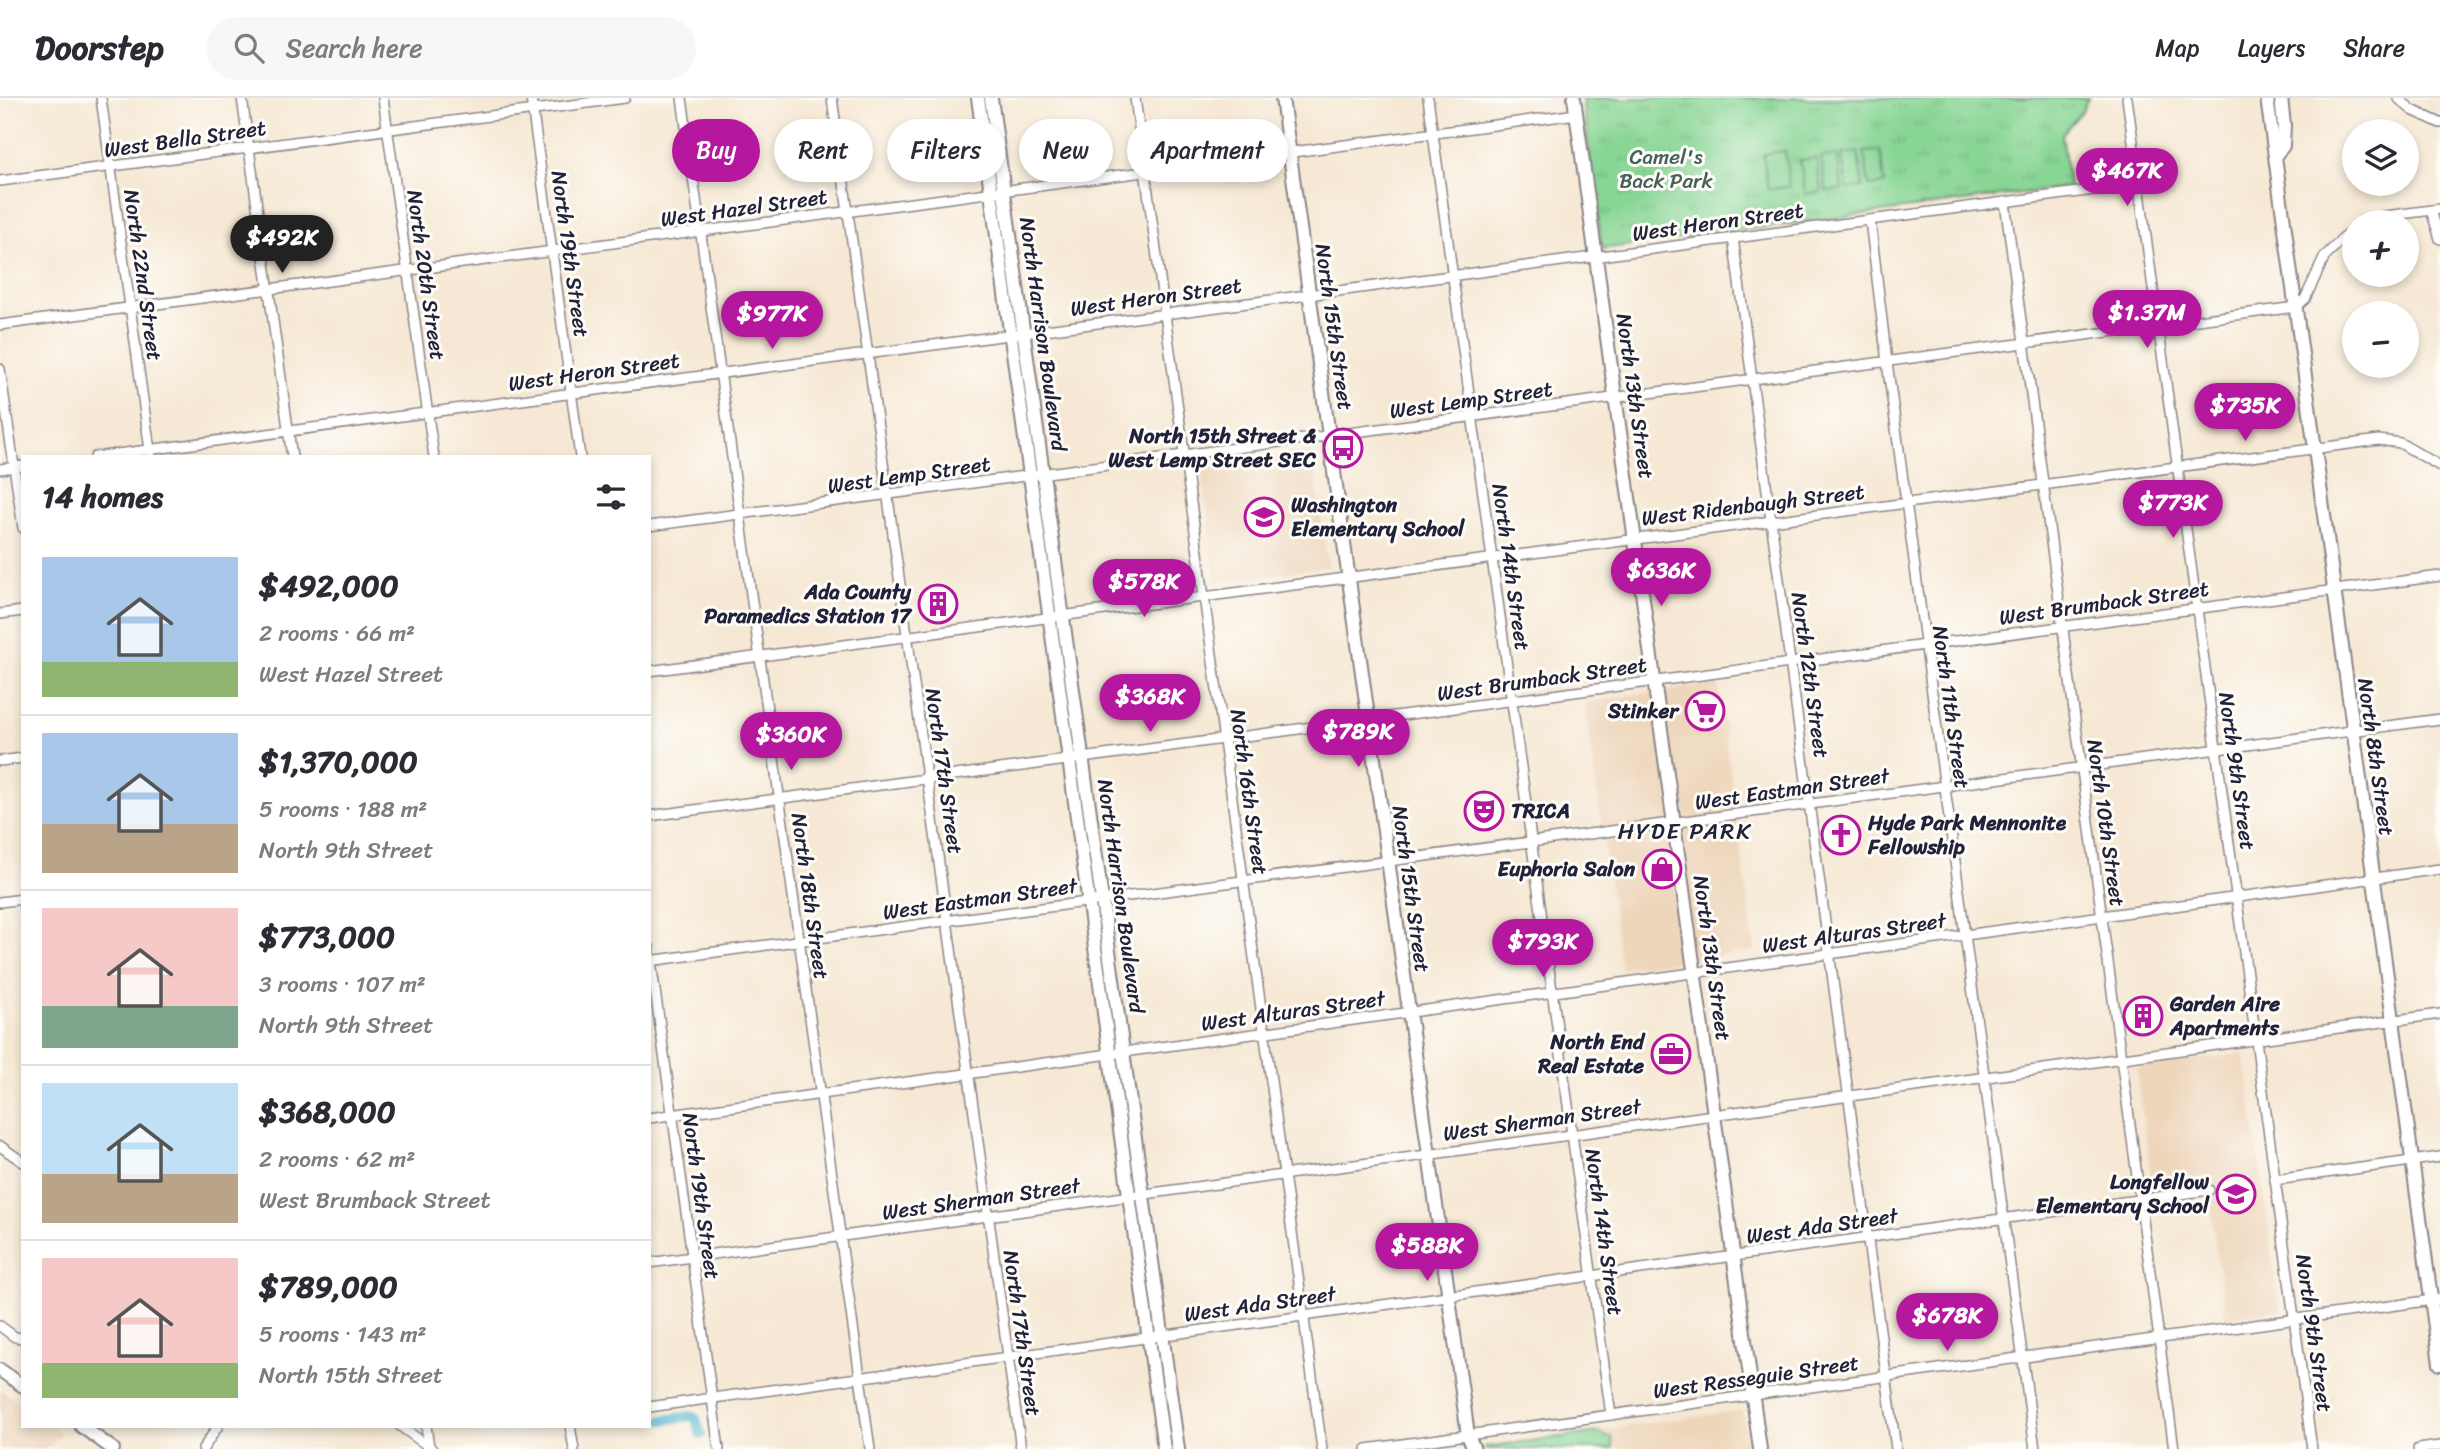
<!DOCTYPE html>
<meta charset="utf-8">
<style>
body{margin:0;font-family:Sriracha,sans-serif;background:#f7f7f7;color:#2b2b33;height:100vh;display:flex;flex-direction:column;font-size:26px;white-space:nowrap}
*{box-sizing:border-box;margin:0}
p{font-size:23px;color:#7c7c81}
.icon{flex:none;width:38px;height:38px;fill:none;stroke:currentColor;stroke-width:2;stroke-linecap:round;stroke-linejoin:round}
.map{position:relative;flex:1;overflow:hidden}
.drawer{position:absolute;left:21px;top:357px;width:630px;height:973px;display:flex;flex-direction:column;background:#fff;border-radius:0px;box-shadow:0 4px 10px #0003}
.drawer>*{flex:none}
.guide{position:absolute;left:672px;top:21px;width:665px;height:63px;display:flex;gap:14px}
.controls{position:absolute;left:2342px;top:21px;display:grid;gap:14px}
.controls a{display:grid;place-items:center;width:77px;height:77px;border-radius:50%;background:#fff;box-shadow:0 4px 10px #0003;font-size:35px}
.price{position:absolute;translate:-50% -60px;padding:0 16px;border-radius:24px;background:#b5179e;color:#fff;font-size:23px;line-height:46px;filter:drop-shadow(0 2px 4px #0008)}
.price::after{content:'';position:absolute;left:50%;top:42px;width:21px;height:16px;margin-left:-10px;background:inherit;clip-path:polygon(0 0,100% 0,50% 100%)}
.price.active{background:#222;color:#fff}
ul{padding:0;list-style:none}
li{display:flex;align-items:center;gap:21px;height:175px;padding:0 21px}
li+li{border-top:2px solid #e1e1e2}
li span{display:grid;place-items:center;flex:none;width:196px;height:140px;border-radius:0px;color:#555}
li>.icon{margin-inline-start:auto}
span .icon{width:84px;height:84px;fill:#fffc;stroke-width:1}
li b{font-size:30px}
h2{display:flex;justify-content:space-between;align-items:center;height:84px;padding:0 21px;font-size:30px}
.chip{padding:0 24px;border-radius:32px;background:#fff;box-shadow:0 4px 10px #0003;font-size:24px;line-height:63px}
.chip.active{background:#b5179e;color:#fff}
header{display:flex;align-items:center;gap:42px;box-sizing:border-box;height:98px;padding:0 35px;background:#fff;border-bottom:2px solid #e1e1e2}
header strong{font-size:33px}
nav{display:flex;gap:38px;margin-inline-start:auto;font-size:24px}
.search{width:490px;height:63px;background:#f7f7f7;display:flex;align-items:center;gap:18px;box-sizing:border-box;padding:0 24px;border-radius:38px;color:#7c7c81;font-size:26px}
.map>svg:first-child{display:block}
.built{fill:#eed6bb}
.grass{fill:url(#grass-tufts);stroke:#557c68;stroke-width:2}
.pitch{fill:#88d594;stroke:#557c68;stroke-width:2}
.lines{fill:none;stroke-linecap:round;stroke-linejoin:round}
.canal{stroke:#4db3cc;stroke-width:10}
.street-casing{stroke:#8c8588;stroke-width:12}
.secondary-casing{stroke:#8c8588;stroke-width:16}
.street{stroke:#fff;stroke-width:9}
.secondary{stroke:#fff;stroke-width:12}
.labels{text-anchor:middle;stroke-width:6;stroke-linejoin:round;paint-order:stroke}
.street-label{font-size:21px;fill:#22223b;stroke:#fdfcf7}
.park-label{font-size:21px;fill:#46615a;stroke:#fdfcf7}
.poi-label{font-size:21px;font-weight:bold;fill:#22223b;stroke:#fdfcf7;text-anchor:end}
.neighbourhood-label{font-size:23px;letter-spacing:2px;fill:#22223b;stroke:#fdfcf7}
</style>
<header>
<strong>Doorstep</strong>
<div class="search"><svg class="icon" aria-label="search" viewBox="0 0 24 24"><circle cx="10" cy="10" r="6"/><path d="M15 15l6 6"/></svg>Search here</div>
<nav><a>Map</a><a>Layers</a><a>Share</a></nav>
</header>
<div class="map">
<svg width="2440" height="1351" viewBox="0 0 2440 1351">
<defs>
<pattern id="grass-tufts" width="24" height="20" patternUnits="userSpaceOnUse" patternTransform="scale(1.75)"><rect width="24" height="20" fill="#88d594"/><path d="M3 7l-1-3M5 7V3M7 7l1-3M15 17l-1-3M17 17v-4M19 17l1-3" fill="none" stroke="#75b780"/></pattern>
</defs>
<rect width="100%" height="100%" fill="#fdfcf7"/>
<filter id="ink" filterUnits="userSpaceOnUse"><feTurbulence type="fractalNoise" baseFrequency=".0143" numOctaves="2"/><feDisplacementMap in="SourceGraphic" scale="14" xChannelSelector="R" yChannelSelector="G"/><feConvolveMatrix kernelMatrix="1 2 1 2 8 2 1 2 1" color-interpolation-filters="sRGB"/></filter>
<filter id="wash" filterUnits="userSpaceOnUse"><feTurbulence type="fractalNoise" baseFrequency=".00686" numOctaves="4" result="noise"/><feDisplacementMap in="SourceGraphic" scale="28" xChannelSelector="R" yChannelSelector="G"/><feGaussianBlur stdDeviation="1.57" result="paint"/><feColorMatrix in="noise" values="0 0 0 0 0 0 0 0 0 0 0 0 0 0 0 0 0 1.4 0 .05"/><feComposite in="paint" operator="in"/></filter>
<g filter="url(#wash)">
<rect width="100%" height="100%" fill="#f6e8d4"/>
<g class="built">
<polygon points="1312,353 1328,469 1216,484 1201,368"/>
<polygon points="1718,585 1755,853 1621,871 1585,604"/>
<polygon points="2244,955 2280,1212 2226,1220 2206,1079 2152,1086 2136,970"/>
<polygon points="0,1291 23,1307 23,1328 51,1328 61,1336 47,1351 0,1351"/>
<polygon points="1742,1312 1748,1351 1484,1351 1484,1349"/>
</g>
<polygon class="grass" points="1582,0 2088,0 2082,13 2062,36 2069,89 1602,151"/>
<g class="pitch">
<polygon points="1880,52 1884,86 1869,88 1864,54"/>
<polygon points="1785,53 1789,89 1768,91 1763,56"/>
<polygon points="1858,54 1863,89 1847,91 1842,56"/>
<polygon points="1837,57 1842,91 1826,93 1821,59"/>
<polygon points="1816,60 1821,94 1805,96 1800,62"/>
<polygon points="1599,1334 1606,1339 1612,1339 1613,1351 1484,1351 1484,1349"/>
</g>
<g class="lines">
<polyline class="canal" points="663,1322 691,1318 696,1321 701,1337"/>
</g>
</g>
<g filter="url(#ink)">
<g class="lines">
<defs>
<g id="street">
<polyline points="101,0 151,359"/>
<polyline points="242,0 292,359"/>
<polyline points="383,0 434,359"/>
<polyline points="531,0 580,359"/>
<polyline points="682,0 870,1351"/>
<polyline points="832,0 1021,1351"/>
<polyline points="1135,0 1322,1351"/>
<polyline points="1428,0 1611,1317"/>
<polyline points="2127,0 2312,1351"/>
<polyline points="2398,0 2412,12 2440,25"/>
<polyline points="0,83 625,0"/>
<polyline points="2005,104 2174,1351"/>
<polyline points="2431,112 2440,141"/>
<polyline points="1870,122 1887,264 2035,1351"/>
<polyline points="2361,124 2369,120 2440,111"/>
<polyline points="1733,140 1896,1351"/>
<polyline points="0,227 1577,16"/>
<polyline points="0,271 23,430"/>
<polyline points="95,359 2139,86"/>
<polyline points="0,371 23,368"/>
<polyline points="649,428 2296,209 2305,201 2325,158 2354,130"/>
<polyline points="0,516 23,513"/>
<polyline points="649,573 2379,342 2400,345 2440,368"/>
<polyline points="0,663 23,660"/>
<polyline points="649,718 2440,478"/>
<polyline points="0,804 23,801"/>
<polyline points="649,849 719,1351"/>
<polyline points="649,863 2440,621"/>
<polyline points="649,1020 2440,771"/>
<polyline points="0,1048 23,1064"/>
<polyline points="2275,1082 2440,1059"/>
<polyline points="649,1165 2440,916"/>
<polyline points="0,1228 15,1239 23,1240"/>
<polyline points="649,1309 2209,1092"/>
<polyline points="400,1328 432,1351"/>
<polyline points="426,1328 429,1349"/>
<polyline points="570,1328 574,1351"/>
<polyline points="203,1351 218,1328"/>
<polyline points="1367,1351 2440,1201"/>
<polyline points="2418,1351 2440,1348"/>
</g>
<g id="secondary">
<polyline points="978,0 1164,1351"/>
<polyline points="991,0 1178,1351"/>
<polyline points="1282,0 1468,1337 1474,1351"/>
<polyline points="1574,0 1760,1351"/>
<polyline points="2267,0 2440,1266"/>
<polyline points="2276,56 2283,48 2284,27 2281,0"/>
<polyline points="0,1272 23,1288"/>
<polyline points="81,1328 113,1351"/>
</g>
</defs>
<use href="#street" class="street-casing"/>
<use href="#secondary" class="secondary-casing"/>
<use href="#street" class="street"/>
<use href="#secondary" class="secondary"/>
</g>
</g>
<defs>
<symbol id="bus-ring" viewBox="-11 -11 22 22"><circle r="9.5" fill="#fdfcf7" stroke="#b5179e" stroke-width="1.5"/><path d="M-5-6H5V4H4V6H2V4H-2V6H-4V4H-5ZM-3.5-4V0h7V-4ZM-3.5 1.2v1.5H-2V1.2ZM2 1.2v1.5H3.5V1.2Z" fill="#b5179e"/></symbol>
<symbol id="school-ring" viewBox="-11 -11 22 22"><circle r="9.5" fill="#fdfcf7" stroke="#b5179e" stroke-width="1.5"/><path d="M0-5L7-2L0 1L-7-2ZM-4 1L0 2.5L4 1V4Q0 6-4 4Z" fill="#b5179e"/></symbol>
<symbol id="building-ring" viewBox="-11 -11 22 22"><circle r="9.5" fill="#fdfcf7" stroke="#b5179e" stroke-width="1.5"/><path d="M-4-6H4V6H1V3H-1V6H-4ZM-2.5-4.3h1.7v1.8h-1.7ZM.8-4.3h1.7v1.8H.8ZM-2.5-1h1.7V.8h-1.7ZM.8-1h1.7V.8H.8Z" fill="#b5179e"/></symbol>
<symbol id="supermarket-ring" viewBox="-11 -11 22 22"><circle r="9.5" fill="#fdfcf7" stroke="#b5179e" stroke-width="1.5"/><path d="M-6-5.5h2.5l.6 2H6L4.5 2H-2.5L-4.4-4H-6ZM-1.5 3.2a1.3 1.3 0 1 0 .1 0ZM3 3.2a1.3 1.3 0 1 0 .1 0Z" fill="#b5179e"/></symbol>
<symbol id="theatre-ring" viewBox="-11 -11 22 22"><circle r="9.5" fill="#fdfcf7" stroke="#b5179e" stroke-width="1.5"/><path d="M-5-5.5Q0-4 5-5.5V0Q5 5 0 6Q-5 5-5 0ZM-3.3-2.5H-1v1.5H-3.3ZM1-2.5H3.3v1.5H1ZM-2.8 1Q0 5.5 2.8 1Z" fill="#b5179e"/></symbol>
<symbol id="church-ring" viewBox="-11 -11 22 22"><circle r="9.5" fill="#fdfcf7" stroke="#b5179e" stroke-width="1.5"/><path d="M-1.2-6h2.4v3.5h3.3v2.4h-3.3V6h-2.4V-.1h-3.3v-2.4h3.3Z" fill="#b5179e"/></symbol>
<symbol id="shop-ring" viewBox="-11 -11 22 22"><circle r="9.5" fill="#fdfcf7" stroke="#b5179e" stroke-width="1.5"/><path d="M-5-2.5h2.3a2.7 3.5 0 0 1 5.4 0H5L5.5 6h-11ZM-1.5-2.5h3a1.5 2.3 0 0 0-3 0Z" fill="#b5179e"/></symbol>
<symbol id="office-ring" viewBox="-11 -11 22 22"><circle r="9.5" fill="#fdfcf7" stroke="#b5179e" stroke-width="1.5"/><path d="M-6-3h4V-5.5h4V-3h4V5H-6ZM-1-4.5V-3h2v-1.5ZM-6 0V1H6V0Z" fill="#b5179e"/></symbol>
</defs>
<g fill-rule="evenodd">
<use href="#bus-ring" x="1321" y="328" width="44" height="44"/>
<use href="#school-ring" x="1242" y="397" width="44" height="44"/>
<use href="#building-ring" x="916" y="484" width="44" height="44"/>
<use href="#supermarket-ring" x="1683" y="591" width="44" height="44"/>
<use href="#theatre-ring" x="1462" y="691" width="44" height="44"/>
<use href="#church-ring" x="1819" y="715" width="44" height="44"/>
<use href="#shop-ring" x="1640" y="749" width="44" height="44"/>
<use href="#building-ring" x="2121" y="896" width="44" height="44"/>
<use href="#office-ring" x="1649" y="934" width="44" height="44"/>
<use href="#school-ring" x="2214" y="1074" width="44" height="44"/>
</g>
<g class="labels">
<g class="street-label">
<text transform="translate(185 41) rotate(-8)" y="7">West Bella Street</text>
<text transform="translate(744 110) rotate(-8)" y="7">West Hazel Street</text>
<text transform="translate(1718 124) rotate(-8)" y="7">West Heron Street</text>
<text transform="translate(570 156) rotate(82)" y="7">North 19th Street</text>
<text transform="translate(143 177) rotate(82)" y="7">North 22nd Street</text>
<text transform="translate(426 177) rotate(82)" y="7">North 20th Street</text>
<text transform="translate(1156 199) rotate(-8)" y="7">West Heron Street</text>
<text transform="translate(1334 229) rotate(82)" y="7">North 15th Street</text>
<text transform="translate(1043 236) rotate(82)" y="7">North Harrison Boulevard</text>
<text transform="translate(594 274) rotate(-8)" y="7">West Heron Street</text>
<text transform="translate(1635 298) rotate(82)" y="7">North 13th Street</text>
<text transform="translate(1471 302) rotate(-8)" y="7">West Lemp Street</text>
<text transform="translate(909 377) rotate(-8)" y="7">West Lemp Street</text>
<text transform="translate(1753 407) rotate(-7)" y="7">West Ridenbaugh Street</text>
<text transform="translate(1511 469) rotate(82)" y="7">North 14th Street</text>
<text transform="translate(2104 505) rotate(-8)" y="7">West Brumback Street</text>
<text transform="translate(1810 577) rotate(82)" y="7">North 12th Street</text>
<text transform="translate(1542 581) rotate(-8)" y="7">West Brumback Street</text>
<text transform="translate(1951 609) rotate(82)" y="7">North 11th Street</text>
<text transform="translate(2376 659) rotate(82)" y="7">North 8th Street</text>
<text transform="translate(944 673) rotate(82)" y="7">North 17th Street</text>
<text transform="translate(2237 673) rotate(82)" y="7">North 9th Street</text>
<text transform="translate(1792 691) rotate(-8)" y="7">West Eastman Street</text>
<text transform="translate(1249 694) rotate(82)" y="7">North 16th Street</text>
<text transform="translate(2106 725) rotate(82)" y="7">North 10th Street</text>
<text transform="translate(1411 791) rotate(82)" y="7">North 15th Street</text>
<text transform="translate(810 798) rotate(82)" y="7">North 18th Street</text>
<text transform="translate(1121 798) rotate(82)" y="7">North Harrison Boulevard</text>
<text transform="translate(980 801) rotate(-8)" y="7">West Eastman Street</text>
<text transform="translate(1854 835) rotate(-8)" y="7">West Alturas Street</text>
<text transform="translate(1712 860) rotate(82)" y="7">North 13th Street</text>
<text transform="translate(1293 913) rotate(-8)" y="7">West Alturas Street</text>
<text transform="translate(1542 1022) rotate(-8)" y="7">West Sherman Street</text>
<text transform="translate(701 1098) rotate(82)" y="7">North 19th Street</text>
<text transform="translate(981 1101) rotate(-8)" y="7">West Sherman Street</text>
<text transform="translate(1822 1128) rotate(-8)" y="7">West Ada Street</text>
<text transform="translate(1604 1134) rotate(82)" y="7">North 14th Street</text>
<text transform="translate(1260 1206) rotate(-8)" y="7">West Ada Street</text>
<text transform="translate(1022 1235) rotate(82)" y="7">North 17th Street</text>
<text transform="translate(2314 1235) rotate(82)" y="7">North 9th Street</text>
<text transform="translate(1756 1279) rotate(-8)" y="7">West Resseguie Street</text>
</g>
<g class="park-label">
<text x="1666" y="66">Camel's<tspan x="1666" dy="24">Back Park</tspan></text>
</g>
<g class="poi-label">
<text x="1316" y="345">North 15th Street &amp;<tspan x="1316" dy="24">West Lemp Street SEC</tspan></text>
<text x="1291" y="414" text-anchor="start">Washington<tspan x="1291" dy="24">Elementary School</tspan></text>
<text x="911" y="501">Ada County<tspan x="911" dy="24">Paramedics Station 17</tspan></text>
<text x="1678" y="620">Stinker</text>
<text x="1511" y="720" text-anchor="start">TRICA</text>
<text x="1868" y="732" text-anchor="start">Hyde Park Mennonite<tspan x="1868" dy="24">Fellowship</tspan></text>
<text x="1635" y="778">Euphoria Salon</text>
<text x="2170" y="913" text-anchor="start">Garden Aire<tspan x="2170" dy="24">Apartments</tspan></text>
<text x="1644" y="951">North End<tspan x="1644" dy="24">Real Estate</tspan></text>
<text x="2209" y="1091">Longfellow<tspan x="2209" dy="24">Elementary School</tspan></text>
</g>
<g class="neighbourhood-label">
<text x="1685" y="741">HYDE PARK</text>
</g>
</g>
</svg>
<div class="controls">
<a><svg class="icon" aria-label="layers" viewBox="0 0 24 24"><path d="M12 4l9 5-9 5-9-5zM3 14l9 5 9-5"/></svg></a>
<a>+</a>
<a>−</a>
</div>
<b class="price" style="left:2127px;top:110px">$467K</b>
<b class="price active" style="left:282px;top:177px">$492K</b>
<b class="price" style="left:2147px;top:252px">$1.37M</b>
<b class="price" style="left:772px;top:253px">$977K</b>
<b class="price" style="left:2245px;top:345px">$735K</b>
<b class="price" style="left:2173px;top:442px">$773K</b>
<b class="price" style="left:1661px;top:510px">$636K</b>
<b class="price" style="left:1144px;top:521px">$578K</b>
<b class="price" style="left:1150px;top:636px">$368K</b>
<b class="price" style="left:1358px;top:671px">$789K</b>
<b class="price" style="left:791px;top:674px">$360K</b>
<b class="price" style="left:1543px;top:881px">$793K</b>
<b class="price" style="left:1427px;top:1185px">$588K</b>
<b class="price" style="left:1947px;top:1255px">$678K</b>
<div class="guide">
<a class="chip active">Buy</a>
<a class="chip">Rent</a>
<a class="chip">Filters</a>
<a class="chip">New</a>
<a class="chip">Apartment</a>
</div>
<section class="drawer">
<h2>14 homes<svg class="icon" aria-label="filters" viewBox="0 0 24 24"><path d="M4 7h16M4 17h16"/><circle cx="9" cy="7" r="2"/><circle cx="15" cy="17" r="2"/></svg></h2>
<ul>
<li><span style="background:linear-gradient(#a9c7e8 75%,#8fb573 0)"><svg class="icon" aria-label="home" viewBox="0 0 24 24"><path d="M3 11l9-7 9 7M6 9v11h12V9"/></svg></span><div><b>$492,000</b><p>2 rooms · 66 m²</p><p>West Hazel Street</p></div></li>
<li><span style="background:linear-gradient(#a9c7e8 65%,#b9a48a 0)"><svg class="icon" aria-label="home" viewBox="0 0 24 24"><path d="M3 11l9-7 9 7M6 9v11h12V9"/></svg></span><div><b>$1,370,000</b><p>5 rooms · 188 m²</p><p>North 9th Street</p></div></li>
<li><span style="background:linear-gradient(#f6c9c9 70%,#7fa58c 0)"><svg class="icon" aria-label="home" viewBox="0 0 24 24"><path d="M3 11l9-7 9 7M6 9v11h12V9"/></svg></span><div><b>$773,000</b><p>3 rooms · 107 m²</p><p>North 9th Street</p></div></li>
<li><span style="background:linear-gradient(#bfe0f5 65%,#b9a48a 0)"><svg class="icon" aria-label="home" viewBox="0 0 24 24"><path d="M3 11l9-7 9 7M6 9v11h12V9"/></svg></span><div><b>$368,000</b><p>2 rooms · 62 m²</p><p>West Brumback Street</p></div></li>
<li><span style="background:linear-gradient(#f6c9c9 75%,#8fb573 0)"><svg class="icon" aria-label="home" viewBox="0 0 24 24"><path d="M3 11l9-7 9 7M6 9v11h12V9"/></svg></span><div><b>$789,000</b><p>5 rooms · 143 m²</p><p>North 15th Street</p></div></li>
</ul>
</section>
</div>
